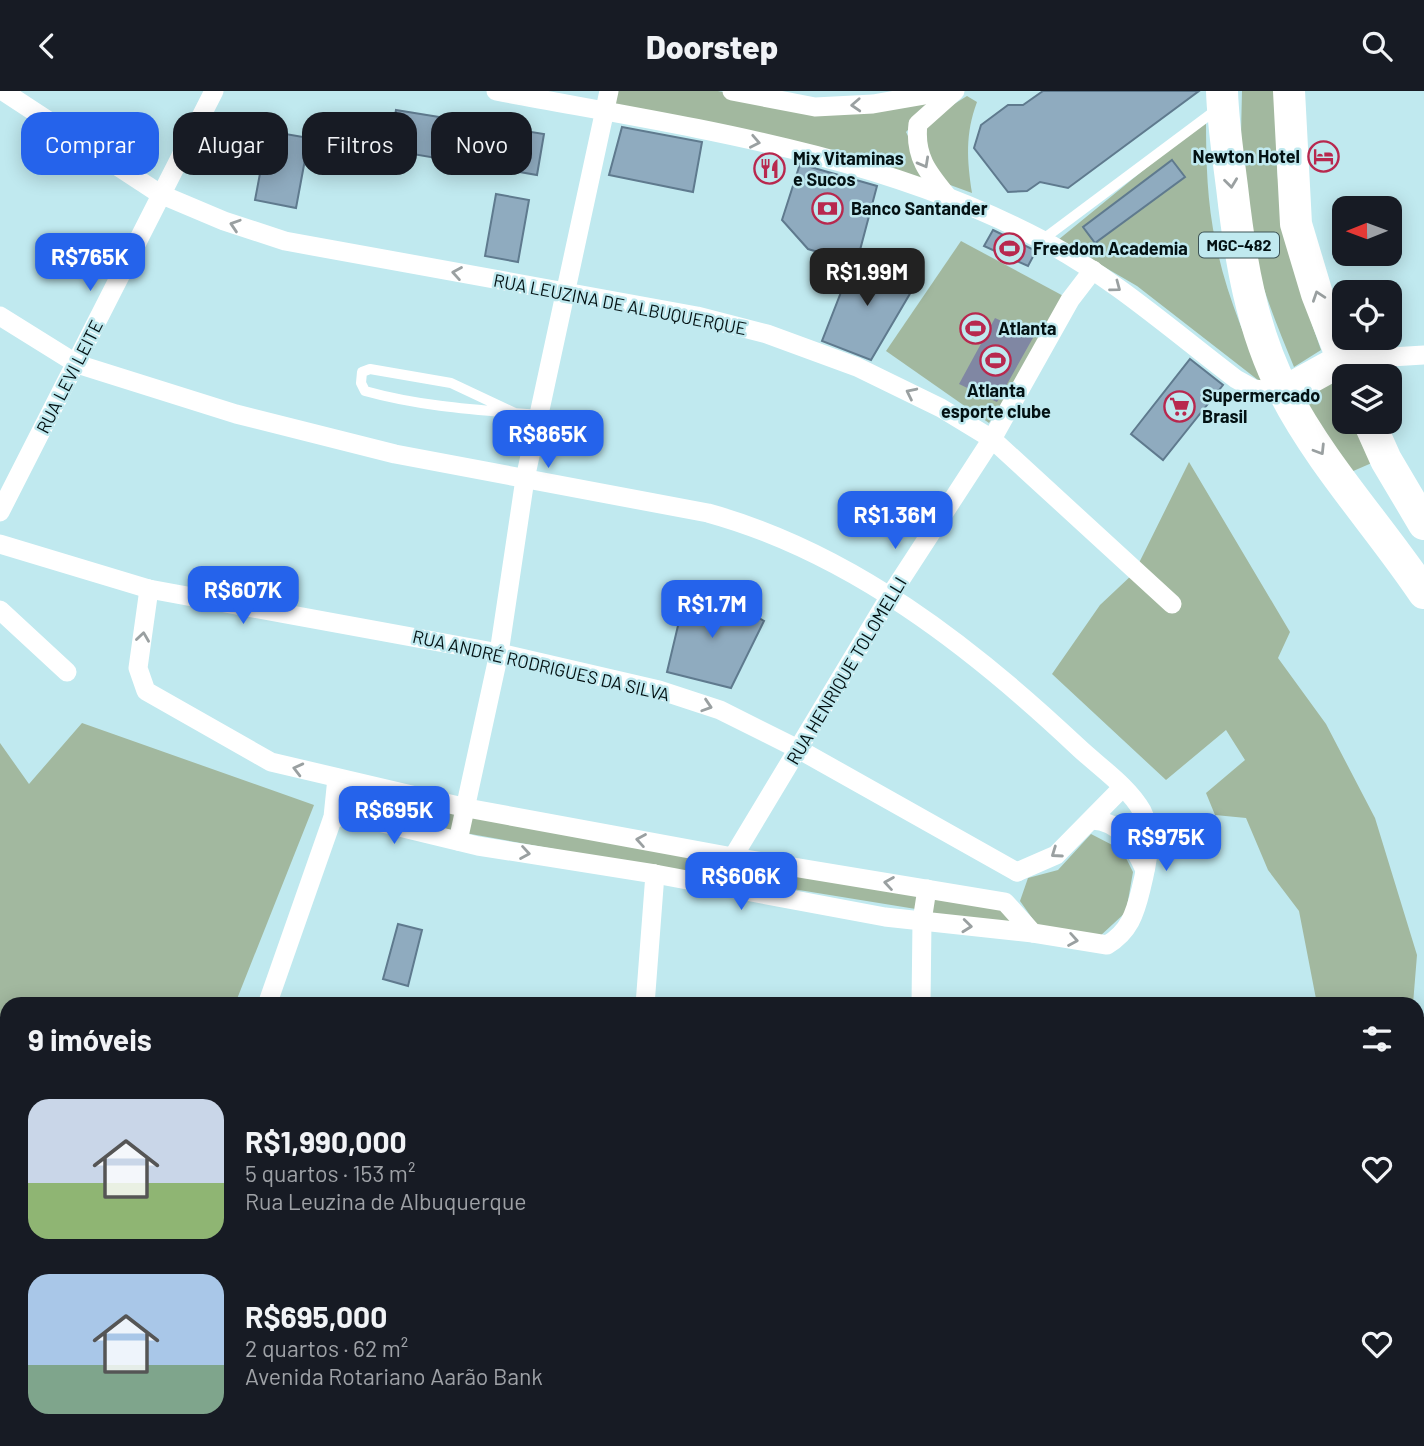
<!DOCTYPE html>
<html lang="pt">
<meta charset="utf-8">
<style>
body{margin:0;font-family:Barlow,sans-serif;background:#242831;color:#f1f3f6;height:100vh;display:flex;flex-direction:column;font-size:26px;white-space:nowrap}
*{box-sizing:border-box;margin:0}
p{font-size:23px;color:#9ea1a6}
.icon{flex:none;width:38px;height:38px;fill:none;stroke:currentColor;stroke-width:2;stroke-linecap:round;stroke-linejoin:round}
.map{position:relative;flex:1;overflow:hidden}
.side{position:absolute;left:0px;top:906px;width:1424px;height:450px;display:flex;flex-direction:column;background:#171b24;border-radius:21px 21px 0 0;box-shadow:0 4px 18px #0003}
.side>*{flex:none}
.banner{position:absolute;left:21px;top:21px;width:700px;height:63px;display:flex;gap:14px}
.needle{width:46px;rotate:269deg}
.buttons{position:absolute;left:1332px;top:105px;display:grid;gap:14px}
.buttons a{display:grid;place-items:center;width:70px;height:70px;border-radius:14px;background:#171b24;box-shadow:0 4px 18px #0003;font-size:35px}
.price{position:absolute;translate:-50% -60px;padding:0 16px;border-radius:14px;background:#2563eb;color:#fff;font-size:23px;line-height:46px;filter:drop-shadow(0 2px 4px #0008)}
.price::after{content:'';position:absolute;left:50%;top:42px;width:21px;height:16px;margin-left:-10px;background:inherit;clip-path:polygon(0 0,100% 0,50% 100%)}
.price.on{background:#222;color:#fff}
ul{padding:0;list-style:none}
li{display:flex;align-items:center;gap:21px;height:175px;padding:0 28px}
li span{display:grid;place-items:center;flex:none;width:196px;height:140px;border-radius:21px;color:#555}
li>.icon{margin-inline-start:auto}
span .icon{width:84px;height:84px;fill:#fffc;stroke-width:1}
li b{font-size:30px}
h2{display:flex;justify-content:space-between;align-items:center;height:84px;padding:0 28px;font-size:30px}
.pill{padding:0 24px;border-radius:21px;background:#171b24;box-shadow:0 4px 18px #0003;font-size:24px;line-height:63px}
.pill.on{background:#2563eb;color:#fff}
header{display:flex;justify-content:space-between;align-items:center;height:91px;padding:0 28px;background:#171b24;font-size:32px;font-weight:800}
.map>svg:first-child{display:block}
.green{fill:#a2b89f}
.water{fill:#8087a3}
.building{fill:#8fabbf;stroke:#5f7a8e;stroke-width:2}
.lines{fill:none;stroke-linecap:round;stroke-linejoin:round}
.service{stroke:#fff;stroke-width:10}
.minor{stroke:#fff;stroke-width:19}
.trunk{stroke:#fff;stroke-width:32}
.rail-casing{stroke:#486064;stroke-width:8}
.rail{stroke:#c0e9ef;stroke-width:5;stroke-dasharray:16;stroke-linecap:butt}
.oneway{stroke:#9aa0a1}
.labels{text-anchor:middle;stroke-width:5;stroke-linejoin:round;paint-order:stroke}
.shield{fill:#c0e9ef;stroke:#3c5255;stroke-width:2}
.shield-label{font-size:16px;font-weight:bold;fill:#031113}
.poi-label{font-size:18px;font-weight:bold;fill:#031113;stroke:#c0e9ef;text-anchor:start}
.street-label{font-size:18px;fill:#031113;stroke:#c0e9ef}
</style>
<header><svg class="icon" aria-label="back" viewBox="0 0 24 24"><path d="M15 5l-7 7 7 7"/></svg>Doorstep<svg class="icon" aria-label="search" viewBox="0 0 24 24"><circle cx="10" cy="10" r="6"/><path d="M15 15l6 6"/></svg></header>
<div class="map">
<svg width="1424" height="1355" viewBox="0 0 1424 1355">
<rect width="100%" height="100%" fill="#c0e9ef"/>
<g class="green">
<polygon points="614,0 718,0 779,14 938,7 906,41 936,101 611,18"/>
<path d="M 1242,0 L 1278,0 C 1277,25 1275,51 1277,76 C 1281,138 1300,200 1321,259 L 1294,276 C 1276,232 1257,186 1248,139 C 1239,94 1241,46 1242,0 Z"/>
<path d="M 967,5 L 977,11 C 965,43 967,69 972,102 L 942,91 L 926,55 L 922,33 Z"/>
<path d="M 1206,28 C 1206,70 1207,112 1216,153 C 1226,203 1246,250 1267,296 L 1137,195 L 1058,149 Z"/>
<polygon points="961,150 1069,208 989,332 886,260"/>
<polygon points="1330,283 1344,314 1344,331 1352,331 1374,371 1351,381 1300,302"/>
<polygon points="1189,371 1290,541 1278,567 1326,633 1375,727 1417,864 1413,913 1317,913 1299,820 1268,779 1246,727 1215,724 1206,702 1245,669 1226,639 1166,689 1052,583 1100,514 1134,482"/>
<polygon points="82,632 314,714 235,913 7,914 7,963 0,962 0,652 29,693"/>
<polygon points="354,694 456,721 455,740 361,720"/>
<polygon points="466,725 727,769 722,788 465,742"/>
<polygon points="1091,743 1122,759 1133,781 1126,821 1099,846 1037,834 1020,810 1028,787 1058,779"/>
<polygon points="735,771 922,802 922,819 731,788"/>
<polygon points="932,806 1002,815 1023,836 932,823"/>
</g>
<polygon class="water" points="995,227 1034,245 997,311 959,293"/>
<g class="building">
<polygon points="1043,0 1199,0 1068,97 1040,91 1027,100 1008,101 974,57 981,34 1008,14 1023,14"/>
<polygon points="396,19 544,43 537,84 389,59"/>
<polygon points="622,36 702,51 693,101 609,84"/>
<polygon points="268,40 309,47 296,117 255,109"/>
<polygon points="1172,69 1185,86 1095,152 1083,136"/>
<polygon points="800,73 877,95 860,159 828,164 808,158 782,129"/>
<polygon points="496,103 529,109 518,171 485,165"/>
<polygon points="993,139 1036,160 1028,175 984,155"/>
<polygon points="854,168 918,189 871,269 822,250"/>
<polygon points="1190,268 1223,294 1163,369 1131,343"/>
<polygon points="686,501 732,512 764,530 731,597 667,581"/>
<polygon points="398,833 422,839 408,895 383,888"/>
</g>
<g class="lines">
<g class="service">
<polyline points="1042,149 1216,19"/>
<path d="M 515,322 L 451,292 L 370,278 L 362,281 L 361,292 L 365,300 C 422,316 480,319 539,324"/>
</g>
<g class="minor">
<polyline points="3,0 160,103 224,130 285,150 697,225 767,243 857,276 941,317 992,348 1172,513"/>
<path d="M 496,0 C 680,35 874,60 1042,149 C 1112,186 1173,240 1236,288 L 1254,298 L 1284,301"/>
<polyline points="732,0 815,16 873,13 948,0"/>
<path d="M 947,105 C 928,82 914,65 918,33 L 955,0"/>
<path d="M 0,225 L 77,273 L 236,323 L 395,363 L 708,422 C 850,461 972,556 1078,656 C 1098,675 1128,695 1142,720 C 1154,743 1147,774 1141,798 C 1135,823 1129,841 1107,854 L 1033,842 L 1005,811 L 733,766 L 467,717 L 271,671 L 146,600 L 138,577 L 149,498"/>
<polyline points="1342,269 1424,264"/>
<polyline points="0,421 214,0"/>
<polyline points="0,453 149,498 499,562 659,599 720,619 800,659 1017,781"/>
<polyline points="0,519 67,581"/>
<polyline points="333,726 358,726 478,755 655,783 885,826 1033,842"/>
<path d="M 1092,729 C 1121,730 1134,755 1145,779"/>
<polyline points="458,750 499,562 525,388 609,0"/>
<polyline points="1017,781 1056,764 1122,697"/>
<polyline points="723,797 733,766 890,505 992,348 1070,209 1093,179"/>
<polyline points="267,914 333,726 337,687"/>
<polyline points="645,914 655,783"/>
<polyline points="921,914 922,830 927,798"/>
<polyline points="0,1072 7,1072"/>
<polyline points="1418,1152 1424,1144"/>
<polyline points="0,1249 7,1249"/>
<polyline points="47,1349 47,1355"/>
<polyline points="225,1349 225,1355"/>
<polyline points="944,1349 944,1355"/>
<polyline points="654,1355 655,1349"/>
<polyline points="1103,1355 1128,1349"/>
<polyline points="1202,1355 1209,1349"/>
</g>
<g class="trunk">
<path d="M 1222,0 C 1223,32 1228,64 1232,96 C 1240,167 1251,237 1284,301 C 1321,373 1379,435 1424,502"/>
<polyline points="1289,0 1296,133 1317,203 1349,285"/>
<polyline points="1284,301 1342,269"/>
<polyline points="1369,331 1386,369 1424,433"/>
</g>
<defs>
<g id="rail">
<polyline points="1418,1269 1424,1264"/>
<polyline points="1335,1355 1341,1349"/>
</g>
</defs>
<use href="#rail" class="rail-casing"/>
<use href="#rail" class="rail"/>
</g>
<defs><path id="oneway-chevron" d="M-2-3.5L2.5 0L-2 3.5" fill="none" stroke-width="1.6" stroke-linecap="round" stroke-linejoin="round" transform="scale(1.75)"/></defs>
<g class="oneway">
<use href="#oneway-chevron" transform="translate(856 14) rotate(177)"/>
<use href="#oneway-chevron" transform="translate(755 51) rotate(11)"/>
<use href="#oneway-chevron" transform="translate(924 72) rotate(61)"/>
<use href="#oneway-chevron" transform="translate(1231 92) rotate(83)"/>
<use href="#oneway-chevron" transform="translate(235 134) rotate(-162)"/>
<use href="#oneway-chevron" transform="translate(457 182) rotate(-170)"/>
<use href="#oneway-chevron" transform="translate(1116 196) rotate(37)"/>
<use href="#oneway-chevron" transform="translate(1318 205) rotate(-109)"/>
<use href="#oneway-chevron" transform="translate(911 302) rotate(-154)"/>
<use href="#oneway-chevron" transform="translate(1320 359) rotate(58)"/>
<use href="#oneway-chevron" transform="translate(143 546) rotate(-82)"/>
<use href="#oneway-chevron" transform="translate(707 615) rotate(18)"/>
<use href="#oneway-chevron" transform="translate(298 678) rotate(-166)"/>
<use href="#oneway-chevron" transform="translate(641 749) rotate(-170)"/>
<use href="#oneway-chevron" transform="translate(525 762) rotate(9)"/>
<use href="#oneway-chevron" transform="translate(1056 762) rotate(145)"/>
<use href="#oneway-chevron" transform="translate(889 792) rotate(-171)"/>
<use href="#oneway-chevron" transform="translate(967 835) rotate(6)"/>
<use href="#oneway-chevron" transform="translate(1073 849) rotate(10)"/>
</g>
<defs>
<symbol id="hotel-ring" viewBox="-11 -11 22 22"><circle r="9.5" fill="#c0e9ef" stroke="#b8284e" stroke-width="1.5"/><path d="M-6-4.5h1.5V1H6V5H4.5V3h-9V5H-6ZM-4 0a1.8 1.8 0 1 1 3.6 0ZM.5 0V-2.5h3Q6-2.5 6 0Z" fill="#b8284e"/></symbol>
<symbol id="restaurant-ring" viewBox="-11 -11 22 22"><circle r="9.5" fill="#c0e9ef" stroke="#b8284e" stroke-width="1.5"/><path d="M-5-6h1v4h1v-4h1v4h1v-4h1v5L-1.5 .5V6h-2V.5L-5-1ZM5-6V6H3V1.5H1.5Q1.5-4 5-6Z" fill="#b8284e"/></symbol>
<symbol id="bank-ring" viewBox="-11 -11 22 22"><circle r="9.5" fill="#c0e9ef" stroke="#b8284e" stroke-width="1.5"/><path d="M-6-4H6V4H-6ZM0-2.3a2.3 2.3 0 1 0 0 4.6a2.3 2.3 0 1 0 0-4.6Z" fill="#b8284e"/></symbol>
<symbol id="stadium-ring" viewBox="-11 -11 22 22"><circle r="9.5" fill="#c0e9ef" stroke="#b8284e" stroke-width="1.5"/><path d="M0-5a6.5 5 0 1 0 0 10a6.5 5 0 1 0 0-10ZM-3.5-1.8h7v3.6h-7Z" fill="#b8284e"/></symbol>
<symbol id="supermarket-ring" viewBox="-11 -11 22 22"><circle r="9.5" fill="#c0e9ef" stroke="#b8284e" stroke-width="1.5"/><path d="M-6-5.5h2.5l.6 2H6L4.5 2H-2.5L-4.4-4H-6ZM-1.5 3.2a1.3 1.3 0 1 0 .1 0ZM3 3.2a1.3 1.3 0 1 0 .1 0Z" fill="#b8284e"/></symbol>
</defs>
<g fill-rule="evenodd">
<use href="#hotel-ring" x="1306" y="48" width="35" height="35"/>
<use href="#restaurant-ring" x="752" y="60" width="35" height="35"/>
<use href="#bank-ring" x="810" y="100" width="35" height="35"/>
<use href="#stadium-ring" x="992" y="140" width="35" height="35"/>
<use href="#stadium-ring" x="958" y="220" width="35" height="35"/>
<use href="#stadium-ring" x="978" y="252" width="35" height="35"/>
<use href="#supermarket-ring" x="1162" y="298" width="35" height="35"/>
</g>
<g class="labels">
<rect class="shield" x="1199" y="141.5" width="80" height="25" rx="5"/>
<g class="shield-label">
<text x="1239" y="160">MGC-482</text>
</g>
<g class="poi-label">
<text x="1300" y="72" text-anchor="end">Newton Hotel</text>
<text x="793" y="74">Mix Vitaminas<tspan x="793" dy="21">e Sucos</tspan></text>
<text x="851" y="124">Banco Santander</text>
<text x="1033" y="164">Freedom Academia</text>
<text x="998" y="244">Atlanta</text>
<text x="996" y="306" text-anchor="middle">Atlanta<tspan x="996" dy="21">esporte clube</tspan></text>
<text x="1202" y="311">Supermercado<tspan x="1202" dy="21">Brasil</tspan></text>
</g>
<g class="street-label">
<text transform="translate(620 214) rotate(11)" y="6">RUA LEUZINA DE ALBUQUERQUE</text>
<text transform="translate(70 286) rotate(-63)" y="6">RUA LEVI LEITE</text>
<text transform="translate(541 575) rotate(13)" y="6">RUA ANDRÉ RODRIGUES DA SILVA</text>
<text transform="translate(847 580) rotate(-59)" y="6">RUA HENRIQUE TOLOMELLI</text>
</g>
</g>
</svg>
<div class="buttons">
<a><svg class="needle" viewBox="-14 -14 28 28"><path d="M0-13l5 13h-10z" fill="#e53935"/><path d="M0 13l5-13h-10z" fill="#9ea1a6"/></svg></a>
<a><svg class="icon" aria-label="locate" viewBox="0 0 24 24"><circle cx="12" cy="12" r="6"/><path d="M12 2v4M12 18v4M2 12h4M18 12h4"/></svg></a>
<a><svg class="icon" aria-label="layers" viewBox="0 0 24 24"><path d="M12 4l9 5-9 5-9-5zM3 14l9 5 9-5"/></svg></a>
</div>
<b class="price" style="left:90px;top:202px">R$765K</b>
<b class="price on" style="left:867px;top:217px">R$1.99M</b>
<b class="price" style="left:548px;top:379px">R$865K</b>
<b class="price" style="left:895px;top:460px">R$1.36M</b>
<b class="price" style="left:243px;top:535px">R$607K</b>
<b class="price" style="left:712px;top:549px">R$1.7M</b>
<b class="price" style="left:394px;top:755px">R$695K</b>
<b class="price" style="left:1166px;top:782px">R$975K</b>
<b class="price" style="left:741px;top:821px">R$606K</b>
<div class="banner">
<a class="pill on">Comprar</a>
<a class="pill">Alugar</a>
<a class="pill">Filtros</a>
<a class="pill">Novo</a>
</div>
<section class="side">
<h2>9 imóveis<svg class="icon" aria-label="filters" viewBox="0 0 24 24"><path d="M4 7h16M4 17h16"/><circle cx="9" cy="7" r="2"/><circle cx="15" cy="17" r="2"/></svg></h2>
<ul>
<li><span style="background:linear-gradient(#c9d6e8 60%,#8fb573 0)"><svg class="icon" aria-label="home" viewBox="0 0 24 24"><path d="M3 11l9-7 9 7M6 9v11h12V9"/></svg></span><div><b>R$1,990,000</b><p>5 quartos · 153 m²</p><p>Rua Leuzina de Albuquerque</p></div><svg class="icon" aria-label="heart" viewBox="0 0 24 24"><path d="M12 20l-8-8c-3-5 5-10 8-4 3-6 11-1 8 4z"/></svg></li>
<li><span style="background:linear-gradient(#a9c7e8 65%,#7fa58c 0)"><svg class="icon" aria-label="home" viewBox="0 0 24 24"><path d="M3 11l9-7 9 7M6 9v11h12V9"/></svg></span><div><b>R$695,000</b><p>2 quartos · 62 m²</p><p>Avenida Rotariano Aarão Bank</p></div><svg class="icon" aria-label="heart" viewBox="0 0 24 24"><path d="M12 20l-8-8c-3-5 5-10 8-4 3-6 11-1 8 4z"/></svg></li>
</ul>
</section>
</div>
